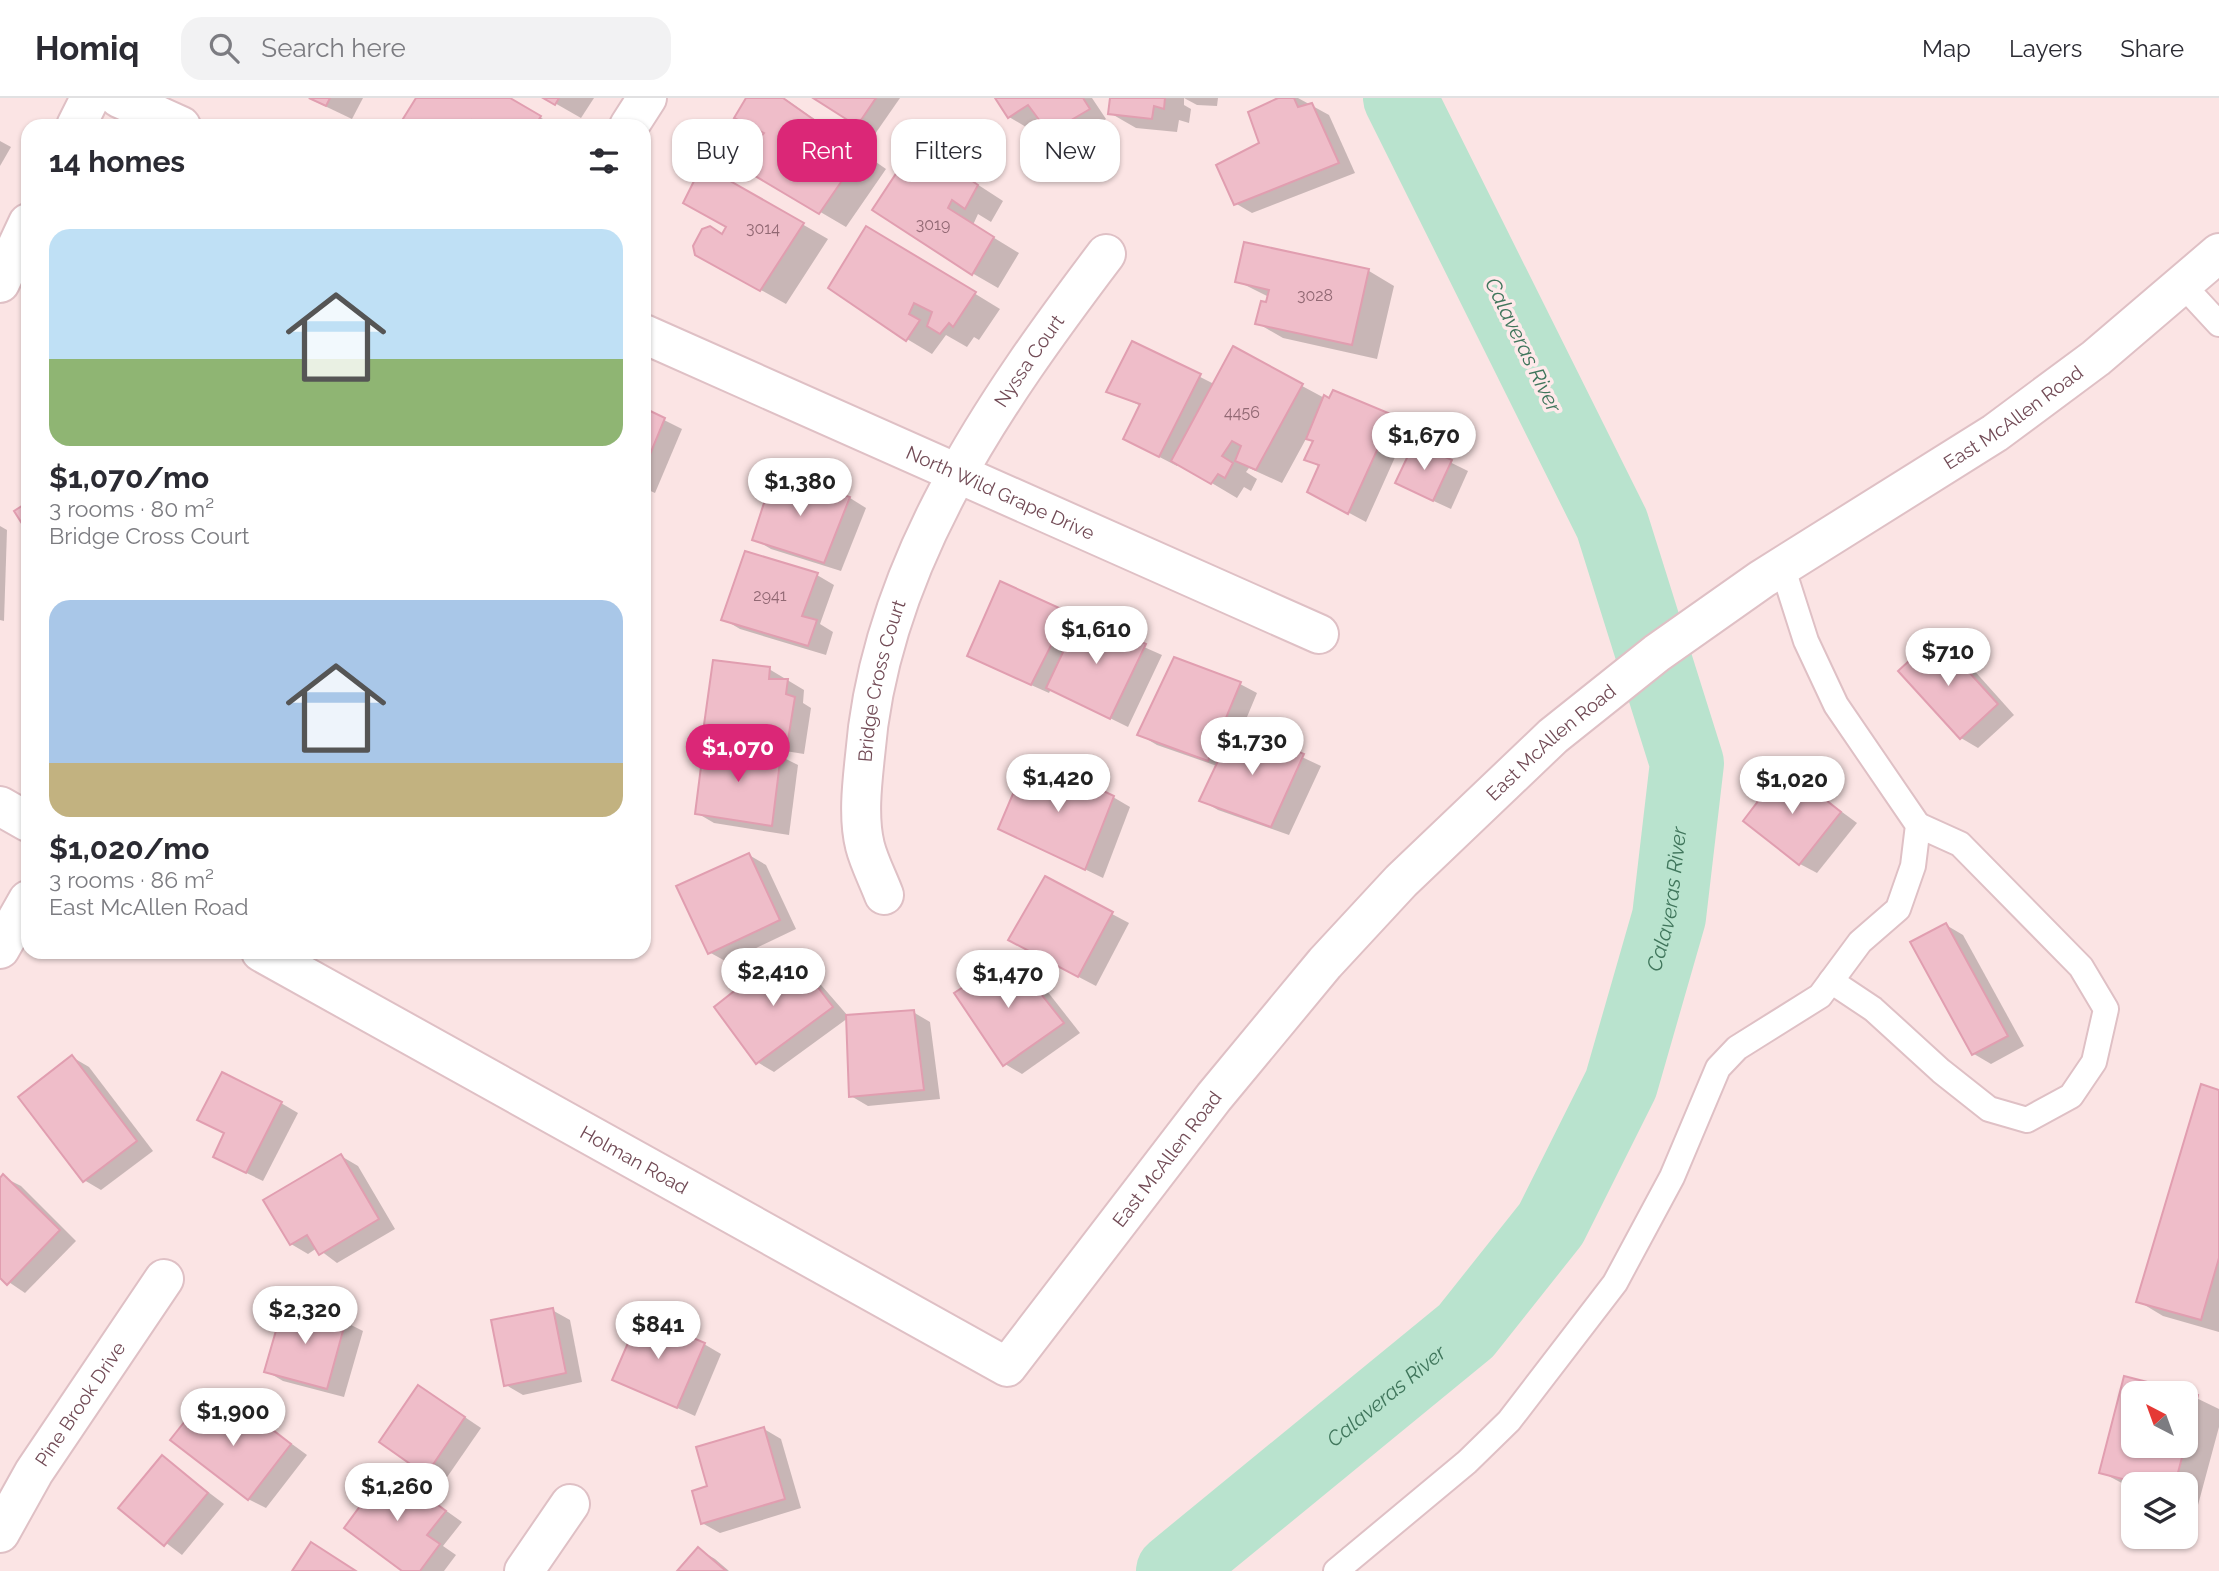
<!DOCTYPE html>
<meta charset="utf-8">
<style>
body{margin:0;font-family:Raleway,sans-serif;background:#f2f2f3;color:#2b2b33;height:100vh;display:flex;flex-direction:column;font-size:26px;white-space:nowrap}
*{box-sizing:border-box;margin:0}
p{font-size:23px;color:#7c7c81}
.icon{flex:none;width:38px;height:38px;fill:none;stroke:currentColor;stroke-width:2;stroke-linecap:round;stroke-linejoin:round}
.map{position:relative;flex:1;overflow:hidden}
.side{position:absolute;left:21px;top:21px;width:630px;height:840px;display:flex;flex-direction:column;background:#fff;border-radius:21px;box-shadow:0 2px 5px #0004}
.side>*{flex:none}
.top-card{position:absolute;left:672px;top:21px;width:665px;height:63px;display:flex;gap:14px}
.needle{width:46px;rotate:319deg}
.tools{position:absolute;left:2121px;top:1283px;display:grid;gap:14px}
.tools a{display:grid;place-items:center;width:77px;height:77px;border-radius:14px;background:#fff;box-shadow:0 2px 5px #0004;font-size:35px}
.price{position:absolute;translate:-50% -60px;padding:0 16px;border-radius:24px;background:#fff;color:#222;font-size:23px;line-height:46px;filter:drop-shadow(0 2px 4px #0008)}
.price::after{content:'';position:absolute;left:50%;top:42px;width:21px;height:16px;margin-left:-10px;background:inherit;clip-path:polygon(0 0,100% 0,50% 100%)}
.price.active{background:#db2777;color:#fff}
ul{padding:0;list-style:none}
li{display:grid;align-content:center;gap:14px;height:371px;padding:0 28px}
li span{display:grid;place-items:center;height:217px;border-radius:21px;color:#555}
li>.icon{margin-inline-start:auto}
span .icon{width:126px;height:126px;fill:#fffc;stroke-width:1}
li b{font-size:30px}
h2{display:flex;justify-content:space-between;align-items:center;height:84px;padding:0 28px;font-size:30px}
.pill{padding:0 24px;border-radius:21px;background:#fff;box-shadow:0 2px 5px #0004;font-size:24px;line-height:63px}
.pill.active{background:#db2777;color:#fff}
header{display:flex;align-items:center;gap:42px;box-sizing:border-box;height:98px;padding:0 35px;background:#fff;border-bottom:2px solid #e1e1e2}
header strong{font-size:33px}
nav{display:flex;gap:38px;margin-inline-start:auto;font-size:24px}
.search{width:490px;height:63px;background:#f2f2f3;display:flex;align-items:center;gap:18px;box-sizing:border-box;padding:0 24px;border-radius:21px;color:#7c7c81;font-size:26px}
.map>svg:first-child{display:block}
.shadow{fill:#0003}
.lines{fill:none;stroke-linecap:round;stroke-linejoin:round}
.river{stroke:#b9e3ce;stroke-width:74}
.building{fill:#efbdc9;stroke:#e19eb0;stroke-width:2}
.service-casing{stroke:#dfc0c5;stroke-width:28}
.minor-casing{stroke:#dfc0c5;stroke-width:42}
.tertiary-casing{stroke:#dfc0c5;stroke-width:42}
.service{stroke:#fff;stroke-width:24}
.minor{stroke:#fff;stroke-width:38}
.tertiary{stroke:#fff;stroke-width:38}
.labels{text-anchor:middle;stroke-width:7;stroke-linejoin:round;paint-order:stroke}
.number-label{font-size:16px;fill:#916873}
.street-label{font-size:19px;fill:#724b56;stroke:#fee9ea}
.water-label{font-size:21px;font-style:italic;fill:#40765c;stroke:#fee9ea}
</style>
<header>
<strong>Homiq</strong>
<div class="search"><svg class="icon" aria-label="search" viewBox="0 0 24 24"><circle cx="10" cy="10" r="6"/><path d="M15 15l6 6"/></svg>Search here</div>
<nav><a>Map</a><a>Layers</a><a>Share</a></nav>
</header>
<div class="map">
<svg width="2219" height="1473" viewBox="0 0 2219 1473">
<rect width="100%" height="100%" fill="#fbe4e4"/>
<g class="shadow">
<polygon points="308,0 363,0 352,21"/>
<polygon points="418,0 507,0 555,28 411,28"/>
<polygon points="546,0 594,0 581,20"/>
<polygon points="748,0 784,0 886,71 846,129 737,65 765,35"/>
<polygon points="816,0 900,0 875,36"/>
<polygon points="997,0 1092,0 1106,21 1067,44 1050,34 1039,20 1026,29 1009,19"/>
<polygon points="1112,0 1184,0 1184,7 1191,11 1189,25 1179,22 1177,34 1136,30 1110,15"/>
<polygon points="1184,0 1218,0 1217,8 1197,7"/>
<polygon points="1282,0 1298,0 1329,17 1355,75 1252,115 1235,105"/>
<polygon points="0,43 11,49 0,68"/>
<polygon points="923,51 1003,103 991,124 978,116 973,127 1019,155 998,190 972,175 903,68 912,73"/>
<polygon points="703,69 828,141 786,206 697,156 724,137 728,129"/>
<polygon points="892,145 1000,211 979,242 974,239 967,249 946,237 932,256 907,241"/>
<polygon points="1245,146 1369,173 1394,188 1377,261 1283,240 1257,225 1269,199 1237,183"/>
<polygon points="1133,245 1214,286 1233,251 1330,303 1392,318 1409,328 1366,424 1327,403 1320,369 1306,361 1315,344 1307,339 1282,385 1249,370 1246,374 1257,381 1251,393 1244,389 1237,400 1178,365 1177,368 1142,350 1141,308 1108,293"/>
<polygon points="644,312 682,331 655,395 644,390"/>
<polygon points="1415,347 1468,373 1451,411 1414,394"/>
<polygon points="775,376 850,400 866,410 841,473 771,451 754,441"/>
<polygon points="644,401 648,403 644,414"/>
<polygon points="0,428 7,432 4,523 0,522"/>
<polygon points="817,477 834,487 820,526 833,534 826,557 740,531 723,521"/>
<polygon points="1067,515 1162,557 1128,629 1051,591 1049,595 986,567"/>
<polygon points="1937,540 1954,550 2014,617 1978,650 1961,640"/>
<polygon points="769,571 804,592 803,605 811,610 804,656 722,643 705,633"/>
<polygon points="1240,586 1257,595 1242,631 1321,668 1289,737 1218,712 1201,702 1217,668 1157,647 1140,637"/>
<polygon points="780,658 798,667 789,737 714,725 697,715"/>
<polygon points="1785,672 1857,725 1817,775 1800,766"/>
<polygon points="1024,696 1113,699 1130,709 1103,780 1000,730"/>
<polygon points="749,757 766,767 796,831 727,864 709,854"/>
<polygon points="1112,816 1129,825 1096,888 1027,852"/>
<polygon points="1946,827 1963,837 2024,948 1991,966 1974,956 1912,845"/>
<polygon points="785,855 802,865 848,918 913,914 930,924 940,1001 868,1008 851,998 848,920 774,974 757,964"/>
<polygon points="1011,860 1029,870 1080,935 1022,976 1005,966"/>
<polygon points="72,959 89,969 153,1053 101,1092 84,1082"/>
<polygon points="2219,994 2219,1234 2163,1218 2138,1203"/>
<polygon points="281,1005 298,1015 263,1083 232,1068 226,1035"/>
<polygon points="341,1058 358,1068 395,1131 337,1165 317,1150 308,1156 291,1146"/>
<polygon points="3,1079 21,1088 76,1143 25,1195 0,1178 0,1082"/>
<polygon points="552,1212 570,1222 582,1284 523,1297 506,1287"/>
<polygon points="345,1224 363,1233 344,1299 283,1283 266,1273"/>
<polygon points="704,1246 721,1256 695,1318 614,1281"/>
<polygon points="2126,1280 2184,1295 2133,1295 2133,1348 2186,1348 2186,1295 2219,1311 2219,1329 2198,1407 2186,1404 2186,1386 2133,1386 2133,1391 2101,1374"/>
<polygon points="435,1299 481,1330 443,1385 426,1375"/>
<polygon points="240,1308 307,1357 266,1410 248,1401 197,1310 224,1328"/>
<polygon points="764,1331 781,1341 801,1410 720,1435 702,1425 709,1389"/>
<polygon points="162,1359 224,1406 182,1457 120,1410"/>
<polygon points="389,1372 462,1424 443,1448 456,1457 444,1473 405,1473"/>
<polygon points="698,1451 715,1461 729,1473 680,1473"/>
</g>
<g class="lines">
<path class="river" id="s1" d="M 1173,1473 L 1466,1233 L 1551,1126 L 1621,986 L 1669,819 L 1687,665 L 1612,426 L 1400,0"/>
</g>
<g class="building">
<polygon points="309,0 330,0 326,8"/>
<polygon points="416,0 510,0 541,18 535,28 486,28 472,22 468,28 409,28 401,24"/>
<polygon points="543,0 559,0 555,7"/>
<polygon points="746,0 783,0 861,55 819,116 735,66 751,41 756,45 764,35 734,20"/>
<polygon points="813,0 876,0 857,28"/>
<polygon points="995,0 1083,0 1090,11 1049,35 1028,7 1008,20"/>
<polygon points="1110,0 1165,0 1164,11 1154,8 1152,21 1108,16"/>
<polygon points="1278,0 1294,0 1298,9 1312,5 1339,65 1234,107 1216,67 1259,45 1248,14"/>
<polygon points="923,49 978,87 965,111 952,102 948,110 994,139 972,177 872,112 903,65 910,73"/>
<polygon points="702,67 804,125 760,193 695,157 693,148 702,131 710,128 722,136 726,129 683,105"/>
<polygon points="866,128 976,194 953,229 949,225 940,236 927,228 932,214 914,205 909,216 920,222 906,243 828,190"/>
<polygon points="1244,144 1369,171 1352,247 1255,226 1261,203 1266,204 1269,192 1235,184"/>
<polygon points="1132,243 1201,276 1159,359 1123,341 1140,306 1106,294"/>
<polygon points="1233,248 1303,286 1256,372 1235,363 1241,348 1232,343 1222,358 1233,365 1225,380 1218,376 1211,386 1171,363"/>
<polygon points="1333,292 1393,317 1348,416 1307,394 1319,367 1304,362 1313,343 1306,341 1324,297 1329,300"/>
<polygon points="644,310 665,320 644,371"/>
<polygon points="1414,345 1452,362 1433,403 1395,385"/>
<polygon points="774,374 850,399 824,465 752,442"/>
<polygon points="28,404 28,435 14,413"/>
<polygon points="745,453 818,475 802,518 817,522 808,548 721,522"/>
<polygon points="1000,483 1068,514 1031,587 967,558"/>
<polygon points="1081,516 1146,546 1110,621 1046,590"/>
<polygon points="1936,538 1998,606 1960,641 1898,573"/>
<polygon points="1174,559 1241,584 1208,663 1137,637"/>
<polygon points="713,562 770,569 769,581 788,581 786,596 795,599 787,648 703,634"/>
<polygon points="1235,627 1304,656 1271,729 1199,703"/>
<polygon points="704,645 781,656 772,728 695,716"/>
<polygon points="1036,661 1114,698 1085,772 998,731 1015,691 1023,694"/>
<polygon points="1784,669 1841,714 1799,767 1743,723"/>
<polygon points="749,755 780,822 708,856 676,788"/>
<polygon points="1045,778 1113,814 1078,879 1008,842"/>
<polygon points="1946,825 2008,938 1972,957 1910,844"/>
<polygon points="785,853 806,882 810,879 833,909 756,966 714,909"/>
<polygon points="1011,858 1064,925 1003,968 954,895"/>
<polygon points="914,912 924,992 849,999 846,917"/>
<polygon points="72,957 137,1043 83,1084 18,999"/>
<polygon points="222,974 282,1004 246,1075 213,1059 224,1035 197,1022"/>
<polygon points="2201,986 2219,992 2219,1160 2201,1222 2136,1204"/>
<polygon points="341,1056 379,1121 319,1157 307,1137 290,1147 263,1102"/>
<polygon points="3,1076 60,1132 7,1187 0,1180 0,1080"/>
<polygon points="284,1205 346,1222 327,1291 264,1274"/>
<polygon points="553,1210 566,1275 504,1288 491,1222"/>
<polygon points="640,1217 705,1245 677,1310 612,1282"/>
<polygon points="2124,1278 2198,1297 2186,1344 2186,1295 2133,1295 2133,1348 2185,1348 2175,1386 2142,1386 2099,1375"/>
<polygon points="418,1287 465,1319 426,1377 379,1344"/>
<polygon points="239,1306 291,1346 248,1402 170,1342 197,1308 222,1328"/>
<polygon points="764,1329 785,1401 701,1426 692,1393 707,1388 696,1349"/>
<polygon points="162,1357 208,1395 164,1448 118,1410"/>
<polygon points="388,1370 446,1413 427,1437 440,1446 420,1473 402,1473 344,1430"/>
<polygon points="311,1444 356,1473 292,1473"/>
<polygon points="698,1449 726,1473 677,1473"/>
</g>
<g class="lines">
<defs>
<g id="service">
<polyline points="2182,186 2219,226"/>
<polyline points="1831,883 1873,911 1941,973 1989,1011 2027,1022 2071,998 2094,964 2106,911 2081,869 1960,746 1918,727"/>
<polyline points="1336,1473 1467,1364 1509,1323 1615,1185 1672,1079 1718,970 1737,950 1820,898 1860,844 1898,811 1913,768 1918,727 1836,607 1806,543 1782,468"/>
</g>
<g id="minor">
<polyline points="119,0 181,28"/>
<polyline points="76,28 90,0"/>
<polyline points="629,28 647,0"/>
<polyline points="0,185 28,125"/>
<path id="s2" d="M 644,236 L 1319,536"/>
<path id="s3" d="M 884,797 C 878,781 869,764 865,748 C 858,720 862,686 865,658 C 880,467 994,304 1106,156"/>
<polyline points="0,851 28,802"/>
<path id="s4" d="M 0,1435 L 34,1374 L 164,1181"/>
<polyline points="524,1473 570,1406"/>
</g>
<g id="tertiary">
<polyline points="0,708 28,724"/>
<path id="s5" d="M 261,854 L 1007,1269 L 1214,999 L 1325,865 L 1401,783 L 1553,638 L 1657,555 L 1762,481 L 1995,335 L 2096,260 L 2219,155"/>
</g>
</defs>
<use href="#service" class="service-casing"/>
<use href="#minor" class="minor-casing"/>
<use href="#tertiary" class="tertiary-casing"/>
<use href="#service" class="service"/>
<use href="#minor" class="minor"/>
<use href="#tertiary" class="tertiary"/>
</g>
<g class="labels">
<g class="number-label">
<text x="933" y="132">3019</text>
<text x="763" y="136">3014</text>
<text x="1315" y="203">3028</text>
<text x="1242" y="320">4456</text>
<text x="770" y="503">2941</text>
</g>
<g class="street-label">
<text dy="7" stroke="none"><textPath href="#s3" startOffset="576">Nyssa Court</textPath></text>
<text dy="7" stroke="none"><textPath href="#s5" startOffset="2250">East McAllen Road</textPath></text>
<text dy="7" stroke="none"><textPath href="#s2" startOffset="390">North Wild Grape Drive</textPath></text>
<text dy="7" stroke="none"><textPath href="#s3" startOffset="220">Bridge Cross Court</textPath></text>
<text dy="7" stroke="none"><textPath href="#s5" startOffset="1684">East McAllen Road</textPath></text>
<text dy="7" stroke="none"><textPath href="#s5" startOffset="1116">East McAllen Road</textPath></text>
<text dy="7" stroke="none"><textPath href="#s5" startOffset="427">Holman Road</textPath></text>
<text dy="7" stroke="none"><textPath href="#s4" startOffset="152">Pine Brook Drive</textPath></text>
</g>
<g class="water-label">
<text transform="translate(1523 247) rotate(64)" y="7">Calaveras River</text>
<text dy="7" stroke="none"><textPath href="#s1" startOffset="863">Calaveras River</textPath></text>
<text dy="7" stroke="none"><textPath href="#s1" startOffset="276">Calaveras River</textPath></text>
</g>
</g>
</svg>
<div class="tools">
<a><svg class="needle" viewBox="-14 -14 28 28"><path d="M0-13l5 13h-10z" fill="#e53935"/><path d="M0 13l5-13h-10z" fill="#7c7c81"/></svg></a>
<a><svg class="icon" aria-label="layers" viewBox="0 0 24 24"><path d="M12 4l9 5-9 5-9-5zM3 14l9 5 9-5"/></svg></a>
</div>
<b class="price" style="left:1424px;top:374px">$1,670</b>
<b class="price" style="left:800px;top:420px">$1,380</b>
<b class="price" style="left:1096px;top:568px">$1,610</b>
<b class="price" style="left:1948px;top:590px">$710</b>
<b class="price" style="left:1252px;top:679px">$1,730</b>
<b class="price active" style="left:738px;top:686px">$1,070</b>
<b class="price" style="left:1058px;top:716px">$1,420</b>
<b class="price" style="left:1792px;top:718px">$1,020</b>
<b class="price" style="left:773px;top:910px">$2,410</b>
<b class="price" style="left:1008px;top:912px">$1,470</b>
<b class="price" style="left:305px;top:1248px">$2,320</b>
<b class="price" style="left:658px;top:1263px">$841</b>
<b class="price" style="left:233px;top:1350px">$1,900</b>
<b class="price" style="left:397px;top:1425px">$1,260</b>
<div class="top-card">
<a class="pill">Buy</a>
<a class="pill active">Rent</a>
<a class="pill">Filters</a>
<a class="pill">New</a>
</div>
<section class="side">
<h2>14 homes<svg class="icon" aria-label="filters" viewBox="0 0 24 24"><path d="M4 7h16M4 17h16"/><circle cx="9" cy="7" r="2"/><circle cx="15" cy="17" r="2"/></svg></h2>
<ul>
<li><span style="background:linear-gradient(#bfe0f5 60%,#8fb573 0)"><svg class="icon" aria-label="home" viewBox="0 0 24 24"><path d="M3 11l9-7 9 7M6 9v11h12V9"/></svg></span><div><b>$1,070/mo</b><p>3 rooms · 80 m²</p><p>Bridge Cross Court</p></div></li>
<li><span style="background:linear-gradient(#a9c7e8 75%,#c2b280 0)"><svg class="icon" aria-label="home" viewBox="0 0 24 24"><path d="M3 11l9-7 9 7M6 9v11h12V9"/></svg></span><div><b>$1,020/mo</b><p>3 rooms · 86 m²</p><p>East McAllen Road</p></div></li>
</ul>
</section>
</div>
